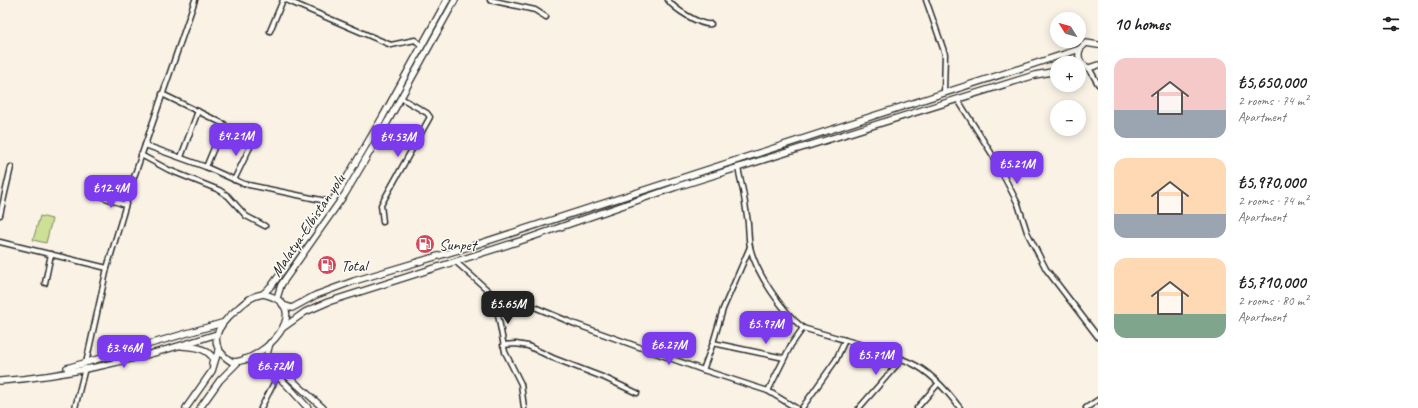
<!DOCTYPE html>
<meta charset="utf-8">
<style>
body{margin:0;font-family:Caveat,sans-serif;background:#f6f6f6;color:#202124;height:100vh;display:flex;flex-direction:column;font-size:15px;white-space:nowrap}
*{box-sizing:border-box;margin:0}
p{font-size:13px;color:#757577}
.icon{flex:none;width:22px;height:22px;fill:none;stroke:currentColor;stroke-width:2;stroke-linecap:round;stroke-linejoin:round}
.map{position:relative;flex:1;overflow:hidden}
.side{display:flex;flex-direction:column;background:#fff;width:320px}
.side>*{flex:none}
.needle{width:26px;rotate:307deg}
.buttons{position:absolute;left:1050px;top:12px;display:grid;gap:8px}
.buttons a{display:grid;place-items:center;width:36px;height:36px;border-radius:50%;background:#fff;box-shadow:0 2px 10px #0003;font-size:20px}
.price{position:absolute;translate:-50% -34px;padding:0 9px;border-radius:8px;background:#7c3aed;color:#fff;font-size:13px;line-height:26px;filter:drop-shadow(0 1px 2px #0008)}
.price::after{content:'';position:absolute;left:50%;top:24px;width:12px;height:9px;margin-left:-6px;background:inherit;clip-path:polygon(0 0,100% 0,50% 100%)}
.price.active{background:#222;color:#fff}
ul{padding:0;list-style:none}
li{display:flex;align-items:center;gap:12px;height:100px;padding:0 16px}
li span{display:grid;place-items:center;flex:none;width:112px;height:80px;border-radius:12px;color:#555}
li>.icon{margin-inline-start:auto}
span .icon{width:48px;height:48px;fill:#fffc;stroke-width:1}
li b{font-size:17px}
h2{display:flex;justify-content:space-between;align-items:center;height:48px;padding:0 16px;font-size:17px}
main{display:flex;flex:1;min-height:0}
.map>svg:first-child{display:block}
.green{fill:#cde095;stroke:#7c8660}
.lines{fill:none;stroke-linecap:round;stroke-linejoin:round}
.minor-casing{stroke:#2b2b2b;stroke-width:7}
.major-casing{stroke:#2b2b2b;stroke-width:8}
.minor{stroke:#fdfcf7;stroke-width:4}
.major{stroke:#fdfcf7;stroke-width:5.5}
.labels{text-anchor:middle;stroke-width:3;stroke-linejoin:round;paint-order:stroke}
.street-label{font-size:16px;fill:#2b2b2b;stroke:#fdfcf7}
.poi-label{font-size:16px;fill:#2b2b2b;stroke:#fdfcf7;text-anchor:start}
</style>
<main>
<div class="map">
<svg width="1098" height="408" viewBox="0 0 1098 408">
<rect width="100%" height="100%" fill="#f9f2e5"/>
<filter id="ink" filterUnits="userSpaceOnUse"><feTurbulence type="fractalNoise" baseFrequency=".025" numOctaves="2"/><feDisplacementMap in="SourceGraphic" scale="8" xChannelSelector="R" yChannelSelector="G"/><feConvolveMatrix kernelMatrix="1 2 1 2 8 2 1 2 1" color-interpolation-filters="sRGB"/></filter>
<g filter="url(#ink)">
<polygon class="green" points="40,216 52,219 46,243 33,240"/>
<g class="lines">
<defs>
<g id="minor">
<polyline points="286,0 391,45 415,40 422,46"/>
<polyline points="490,0 535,10 546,17"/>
<path d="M 668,0 C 674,9 701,26 711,24"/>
<polyline points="926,0 945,54 944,92"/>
<polyline points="270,31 283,0"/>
<polyline points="1089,68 1098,84"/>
<polyline points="162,94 224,124 206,167"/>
<polyline points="958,100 995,159 1018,204 1027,232 1046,269 1098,337"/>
<polyline points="145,145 206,167 244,184 331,202"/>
<polyline points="141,155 169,170 219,190 228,196 246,216 265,226"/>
<polyline points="181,157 198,111"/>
<path d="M 738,168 C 742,184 745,200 747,216 C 749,226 748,237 750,247 C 756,273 782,311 803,328 C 839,339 877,347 911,363 C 929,371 948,392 960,408"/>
<polyline points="234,180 253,141"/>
<polyline points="103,197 125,205"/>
<polyline points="0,215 11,167"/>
<polyline points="383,222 381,205 430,117 427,113 401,98"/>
<polyline points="0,242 107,268"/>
<polyline points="456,262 491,293 495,299 505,352 521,384 524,408"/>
<polyline points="45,283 51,254"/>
<polyline points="495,299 520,301 575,324 703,370 768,391 791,345 803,328"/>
<polyline points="713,343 784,358"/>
<polyline points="503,345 516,344 528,346 553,358 605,378 637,393"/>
<polyline points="86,363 107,268 134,177 195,0"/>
<polyline points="703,370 713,343 723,309 750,247"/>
<polyline points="768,391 796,408"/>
<polyline points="75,408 85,368"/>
<polyline points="261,408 277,377"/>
<polyline points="802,408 836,360 845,340"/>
<polyline points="859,408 902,359"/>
<polyline points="917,408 938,384"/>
<polyline points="1086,408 1098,400"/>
</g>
<g id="major">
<path d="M 1080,49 C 1077,58 1080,65 1089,68 L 1098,65"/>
<polyline points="263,294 273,284 339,191 382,118 447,0"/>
<path d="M 263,294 C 318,306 263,362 232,362 C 205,345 217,326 236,310 C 245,302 251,296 263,294 Z"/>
<polyline points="277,298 281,285 345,194 388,121 455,0"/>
<polyline points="283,305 292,308 316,295 354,281 475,245 1080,49 1086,43 1098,45"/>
<polyline points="284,327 305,312 328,302 526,239 676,187 1035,75 1057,71"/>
<polyline points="270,343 267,354 271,361 323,408"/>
<path d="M 182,346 C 194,347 205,347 213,358 L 212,364"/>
<path d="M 245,359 C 273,365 290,389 308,408"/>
<polyline points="67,368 222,323"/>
<path d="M 0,381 C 70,376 150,356 217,334"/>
<polyline points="186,408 212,371 219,348"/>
<polyline points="200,408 220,380 238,362"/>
</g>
</defs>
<use href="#minor" class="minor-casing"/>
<use href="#major" class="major-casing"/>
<use href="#minor" class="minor"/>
<use href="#major" class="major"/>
</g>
</g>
<defs>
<symbol id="fuel-disc" viewBox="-11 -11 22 22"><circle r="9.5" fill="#d1495b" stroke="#fdfcf7"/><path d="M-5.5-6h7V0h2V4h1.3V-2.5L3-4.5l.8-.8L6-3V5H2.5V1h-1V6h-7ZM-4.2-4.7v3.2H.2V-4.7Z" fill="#fff"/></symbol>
</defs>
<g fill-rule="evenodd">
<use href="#fuel-disc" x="414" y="233" width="22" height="22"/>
<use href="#fuel-disc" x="316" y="254" width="22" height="22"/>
</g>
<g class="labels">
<g class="street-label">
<text transform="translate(307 225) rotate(-56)" y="6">Malatya-Elbistan yolu</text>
</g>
<g class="poi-label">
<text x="439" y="250">Sunpet</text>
<text x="341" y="271">Total</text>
</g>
</g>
</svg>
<div class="buttons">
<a><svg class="needle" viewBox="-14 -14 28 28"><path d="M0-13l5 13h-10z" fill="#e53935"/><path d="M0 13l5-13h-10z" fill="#757577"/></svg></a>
<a>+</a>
<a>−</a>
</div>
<b class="price" style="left:236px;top:157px">₺4.21M</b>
<b class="price" style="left:398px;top:158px">₺4.53M</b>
<b class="price" style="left:1017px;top:185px">₺5.21M</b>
<b class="price" style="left:111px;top:209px">₺12.4M</b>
<b class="price active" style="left:508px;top:325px">₺5.65M</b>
<b class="price" style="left:766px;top:345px">₺5.97M</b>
<b class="price" style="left:669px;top:366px">₺6.27M</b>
<b class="price" style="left:124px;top:369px">₺3.46M</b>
<b class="price" style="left:876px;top:376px">₺5.71M</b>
<b class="price" style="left:275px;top:387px">₺6.72M</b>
</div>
<section class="side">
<h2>10 homes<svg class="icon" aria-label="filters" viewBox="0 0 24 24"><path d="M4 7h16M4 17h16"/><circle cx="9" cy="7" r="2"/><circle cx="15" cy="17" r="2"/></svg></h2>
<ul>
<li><span style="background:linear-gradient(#f6c9c9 65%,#9aa5b1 0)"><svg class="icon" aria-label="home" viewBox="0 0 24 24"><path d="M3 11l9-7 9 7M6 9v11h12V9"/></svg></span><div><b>₺5,650,000</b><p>2 rooms · 74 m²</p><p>Apartment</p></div></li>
<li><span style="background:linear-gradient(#ffd9b3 70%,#9aa5b1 0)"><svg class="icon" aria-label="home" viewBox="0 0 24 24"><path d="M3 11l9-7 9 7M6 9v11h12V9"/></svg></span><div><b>₺5,970,000</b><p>2 rooms · 74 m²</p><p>Apartment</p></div></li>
<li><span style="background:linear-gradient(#ffd9b3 70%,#7fa58c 0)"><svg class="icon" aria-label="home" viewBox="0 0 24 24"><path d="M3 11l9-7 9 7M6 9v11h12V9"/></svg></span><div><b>₺5,710,000</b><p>2 rooms · 80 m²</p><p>Apartment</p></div></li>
</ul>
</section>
</main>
